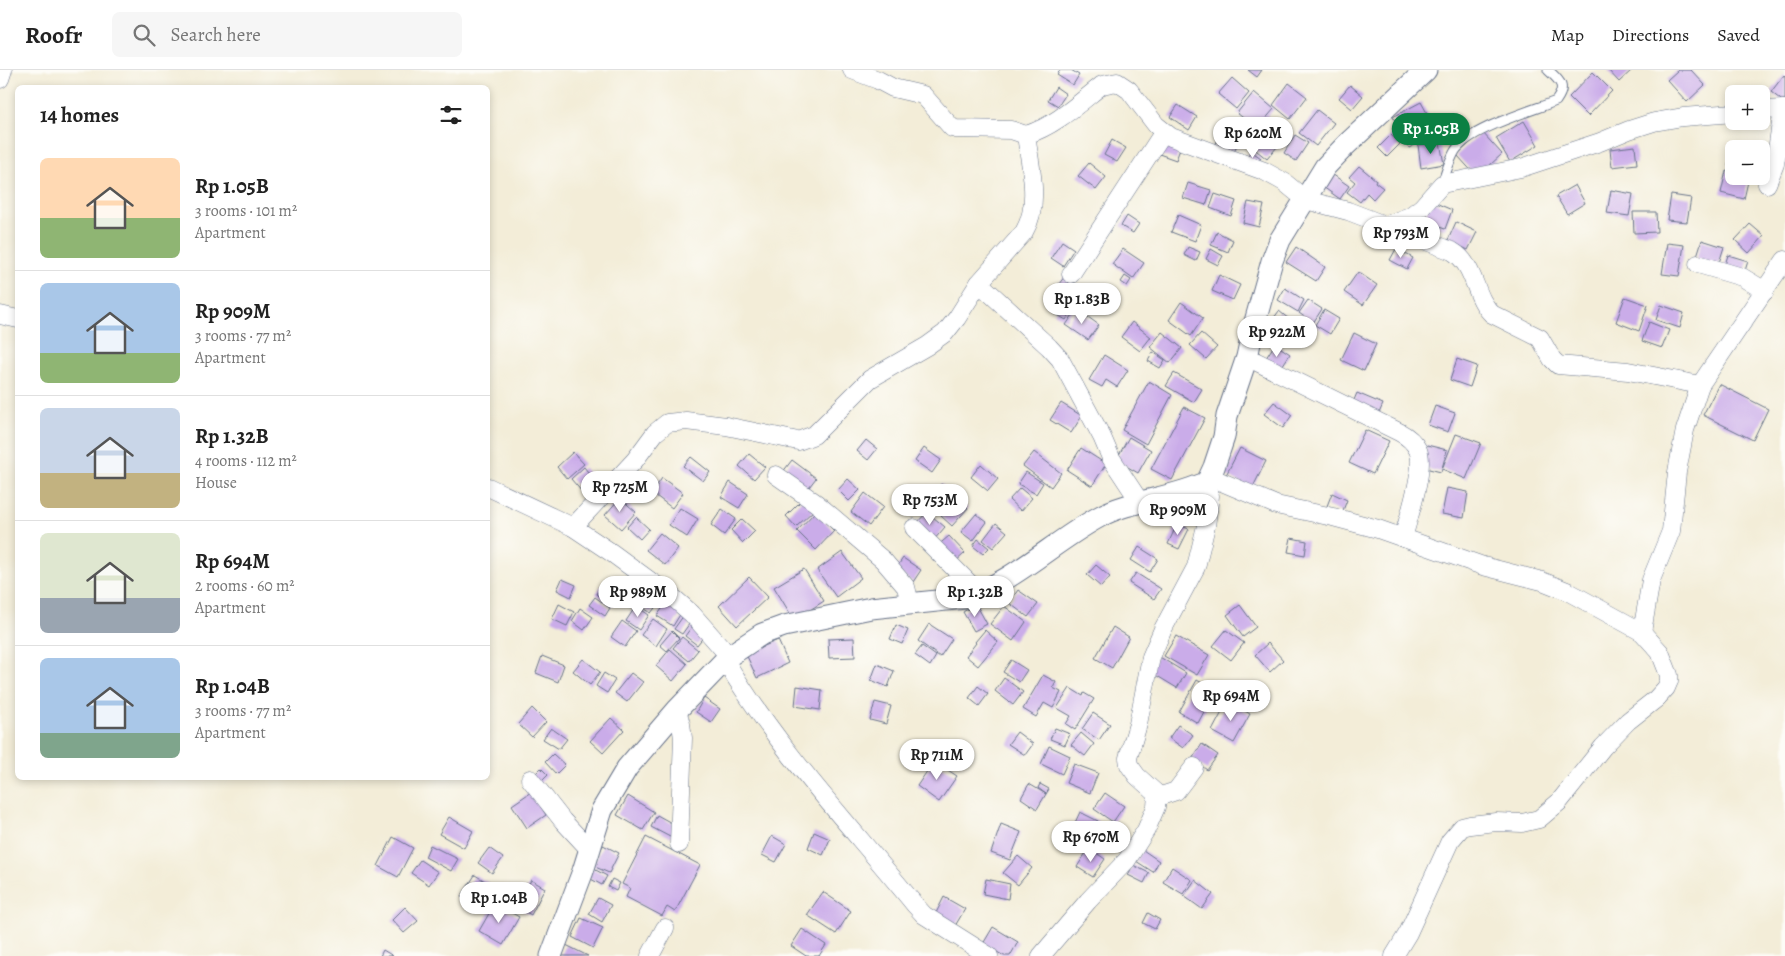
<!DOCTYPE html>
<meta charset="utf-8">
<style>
body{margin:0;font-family:Alegreya,serif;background:#f6f6f6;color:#222;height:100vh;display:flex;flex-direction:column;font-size:19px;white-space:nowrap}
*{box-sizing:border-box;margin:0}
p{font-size:16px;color:#767676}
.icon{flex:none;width:28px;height:28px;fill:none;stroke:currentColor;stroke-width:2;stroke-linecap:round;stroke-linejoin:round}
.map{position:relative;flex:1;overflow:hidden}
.side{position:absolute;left:15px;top:15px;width:475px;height:695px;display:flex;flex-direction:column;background:#fff;border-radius:8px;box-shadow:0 2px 8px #0003}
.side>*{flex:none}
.controls{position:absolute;left:1725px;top:15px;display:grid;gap:10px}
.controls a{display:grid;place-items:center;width:45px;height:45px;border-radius:8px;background:#fff;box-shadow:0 2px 8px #0003;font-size:25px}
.price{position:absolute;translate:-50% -42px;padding:0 11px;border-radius:18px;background:#fff;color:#222;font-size:16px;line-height:32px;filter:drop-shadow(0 1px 2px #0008)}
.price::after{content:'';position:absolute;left:50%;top:30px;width:15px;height:11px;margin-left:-8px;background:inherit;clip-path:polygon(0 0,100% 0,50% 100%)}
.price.current{background:#0b8043;color:#fff}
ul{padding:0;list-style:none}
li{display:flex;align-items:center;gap:15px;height:125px;padding:0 25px}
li+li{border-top:1px solid #e0e0e0}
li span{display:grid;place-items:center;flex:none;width:140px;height:100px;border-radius:8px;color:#555}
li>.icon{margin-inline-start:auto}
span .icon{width:60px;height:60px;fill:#fffc;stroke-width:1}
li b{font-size:21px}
h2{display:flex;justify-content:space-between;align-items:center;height:60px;padding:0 25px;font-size:21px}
header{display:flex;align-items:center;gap:30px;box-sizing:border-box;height:70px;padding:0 25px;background:#fff;border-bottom:1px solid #e0e0e0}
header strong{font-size:24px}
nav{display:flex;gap:28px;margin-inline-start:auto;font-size:18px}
.search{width:350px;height:45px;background:#f6f6f6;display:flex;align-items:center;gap:12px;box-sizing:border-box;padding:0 18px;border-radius:8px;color:#767676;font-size:19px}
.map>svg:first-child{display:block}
.building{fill:#caace9}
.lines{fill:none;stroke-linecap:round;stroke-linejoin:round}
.service-casing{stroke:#677289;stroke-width:11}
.minor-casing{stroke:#677289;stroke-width:19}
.tertiary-casing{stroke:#677289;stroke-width:23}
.service{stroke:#fff;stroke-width:9}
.minor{stroke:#fff;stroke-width:18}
.tertiary{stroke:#fff;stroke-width:21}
</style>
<header>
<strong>Roofr</strong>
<div class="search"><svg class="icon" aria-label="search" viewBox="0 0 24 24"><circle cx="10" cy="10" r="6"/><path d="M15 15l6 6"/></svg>Search here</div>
<nav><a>Map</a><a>Directions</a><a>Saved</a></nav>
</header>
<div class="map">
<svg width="1785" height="886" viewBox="0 0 1785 886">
<rect width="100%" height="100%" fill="#fdfcf7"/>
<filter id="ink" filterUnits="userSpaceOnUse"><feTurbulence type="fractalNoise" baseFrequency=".02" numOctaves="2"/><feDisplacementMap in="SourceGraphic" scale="10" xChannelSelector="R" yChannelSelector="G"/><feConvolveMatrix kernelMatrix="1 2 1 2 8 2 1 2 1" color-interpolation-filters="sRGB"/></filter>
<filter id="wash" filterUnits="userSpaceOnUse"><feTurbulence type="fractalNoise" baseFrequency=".0096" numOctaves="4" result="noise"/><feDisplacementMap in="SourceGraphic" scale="20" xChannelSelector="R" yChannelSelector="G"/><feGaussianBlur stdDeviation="1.12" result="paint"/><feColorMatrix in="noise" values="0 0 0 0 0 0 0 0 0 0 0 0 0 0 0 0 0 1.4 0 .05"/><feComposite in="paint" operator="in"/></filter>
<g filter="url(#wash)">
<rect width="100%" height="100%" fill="#f3edd8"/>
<g id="blocks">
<g class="building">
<polygon points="1060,0 1071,0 1079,5 1073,15 1057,5"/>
<polygon points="1248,0 1262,0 1257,7"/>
<polygon points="1608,0 1632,0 1619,12"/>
<polygon points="1678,0 1691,0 1705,15 1687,32 1667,10"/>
<polygon points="1593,2 1612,21 1588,46 1569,27"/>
<polygon points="1784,5 1785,6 1785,33 1771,22"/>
<polygon points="1232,8 1249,23 1236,39 1218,24"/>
<polygon points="1289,13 1307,27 1290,49 1273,35"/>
<polygon points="1350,15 1363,26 1352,39 1339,28"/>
<polygon points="1056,17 1066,24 1058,36 1048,30"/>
<polygon points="1254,22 1274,39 1257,59 1237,43"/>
<polygon points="1421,32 1438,63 1409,78 1393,47"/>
<polygon points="1178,35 1197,47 1189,60 1170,47"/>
<polygon points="1317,40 1334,53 1316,76 1299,63"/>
<polygon points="1524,51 1538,75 1510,92 1496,68"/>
<polygon points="1223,61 1240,70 1231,86 1214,77"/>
<polygon points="1482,62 1502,84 1477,107 1457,85"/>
<polygon points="1262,64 1277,77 1267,89 1252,77"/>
<polygon points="1295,65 1308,73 1296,91 1284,83"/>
<polygon points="1391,65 1400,74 1387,87 1378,78"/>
<polygon points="1112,70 1126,78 1117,92 1104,85"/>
<polygon points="1440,72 1444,94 1421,98 1418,75"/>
<polygon points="1163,73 1180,79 1176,90 1159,84"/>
<polygon points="1635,76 1637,94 1612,97 1610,79"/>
<polygon points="1731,77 1734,78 1734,97 1728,96"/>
<polygon points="1251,81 1261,88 1255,96 1245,89"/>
<polygon points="1089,93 1106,107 1096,120 1078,106"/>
<polygon points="1359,96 1376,110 1375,112 1383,118 1373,129 1367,123 1360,132 1347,122 1355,112 1349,107"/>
<polygon points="1726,101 1734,103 1734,106 1749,107 1744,129 1721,123"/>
<polygon points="1332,104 1349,116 1340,129 1323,117"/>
<polygon points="1188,113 1211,120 1206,135 1183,128"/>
<polygon points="1575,115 1585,133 1567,144 1556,126"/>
<polygon points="1611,120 1633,124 1629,146 1607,143"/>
<polygon points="1215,124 1236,131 1231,146 1210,138"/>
<polygon points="1671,125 1691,128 1687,152 1667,150"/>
<polygon points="1431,131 1452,140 1445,159 1423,151"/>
<polygon points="1248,132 1264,135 1259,157 1243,153"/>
<polygon points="1633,142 1656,142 1657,162 1634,163"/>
<polygon points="1178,145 1201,155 1195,171 1171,162"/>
<polygon points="1127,146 1139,154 1133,163 1121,156"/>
<polygon points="1456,152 1477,162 1468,180 1448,170"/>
<polygon points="1750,154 1764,166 1749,183 1735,170"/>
<polygon points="1217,162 1233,170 1228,182 1211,175"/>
<polygon points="1702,170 1724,177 1718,196 1696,189"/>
<polygon points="1062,171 1074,179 1063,196 1051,188"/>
<polygon points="1667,173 1684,175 1679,206 1662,204"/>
<polygon points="1188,177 1200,182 1196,191 1184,185"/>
<polygon points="1296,177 1325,197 1316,211 1286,192"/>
<polygon points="1123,179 1144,193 1133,209 1112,194"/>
<polygon points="1211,179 1223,186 1218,195 1206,189"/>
<polygon points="1396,179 1413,188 1407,199 1390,190"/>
<polygon points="1728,185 1748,191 1744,204 1724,198"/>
<polygon points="1358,202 1377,215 1363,235 1344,222"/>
<polygon points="1219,205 1240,215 1233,230 1212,221"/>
<polygon points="1065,206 1087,223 1077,236 1055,219"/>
<polygon points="1125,206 1131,210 1127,216 1121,212"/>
<polygon points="1285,218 1304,230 1298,242 1278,230"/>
<polygon points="1625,227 1648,235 1639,261 1616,252"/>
<polygon points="1064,229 1075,236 1066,250 1054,243"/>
<polygon points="1308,230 1322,239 1313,253 1299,243"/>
<polygon points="1181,232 1203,248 1191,266 1169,250"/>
<polygon points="1661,235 1684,243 1680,258 1656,250"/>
<polygon points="1077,239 1099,255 1088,270 1066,255"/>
<polygon points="1324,240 1339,249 1330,264 1315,255"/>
<polygon points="1279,241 1300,258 1289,273 1268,256"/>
<polygon points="1132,252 1151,267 1140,281 1121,267"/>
<polygon points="1649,252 1669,260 1662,278 1642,271"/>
<polygon points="1162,262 1182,278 1170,293 1150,277"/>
<polygon points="1201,263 1217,277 1206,289 1190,275"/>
<polygon points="1354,263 1376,274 1364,301 1341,290"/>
<polygon points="1275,274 1290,284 1279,301 1264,291"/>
<polygon points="1153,282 1165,290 1160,298 1148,291"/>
<polygon points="1104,285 1128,300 1117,317 1106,310 1102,317 1089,310"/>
<polygon points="1457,289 1477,296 1470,317 1450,310"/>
<polygon points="1174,303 1202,319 1194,332 1166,316"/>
<polygon points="1149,311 1172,325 1146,374 1122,360"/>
<polygon points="1719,314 1768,339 1753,370 1703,345"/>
<polygon points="1357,323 1383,334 1377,348 1351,337"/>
<polygon points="1274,332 1292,345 1283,358 1264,344"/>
<polygon points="1061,333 1082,346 1071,363 1050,350"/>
<polygon points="1435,336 1455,343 1448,362 1428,355"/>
<polygon points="1184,337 1205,348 1172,410 1151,399"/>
<polygon points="1365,360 1389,371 1373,404 1349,393"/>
<polygon points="1456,364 1481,373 1466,409 1442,399"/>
<polygon points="1129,367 1151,380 1138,403 1116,390"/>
<polygon points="866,370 877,379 868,390 857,381"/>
<polygon points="1427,375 1447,380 1441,402 1421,397"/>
<polygon points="924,378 941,390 932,403 915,391"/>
<polygon points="1081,378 1106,394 1092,416 1067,400"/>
<polygon points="1240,378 1266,391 1252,419 1226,405"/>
<polygon points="573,382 584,394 567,409 557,397"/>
<polygon points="1034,382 1061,403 1051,417 1023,396"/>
<polygon points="749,384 765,397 754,409 739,396"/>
<polygon points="691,387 710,402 703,411 683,396"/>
<polygon points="792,390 816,408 806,421 782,403"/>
<polygon points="981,394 998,409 988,421 971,407"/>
<polygon points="584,397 596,412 583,423 571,409"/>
<polygon points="1026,402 1043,413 1036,424 1018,414"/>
<polygon points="662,408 683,423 672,438 652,423"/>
<polygon points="848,409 860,420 849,431 838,420"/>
<polygon points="730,412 748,424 739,438 721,427"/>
<polygon points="941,414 956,426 947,438 932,426"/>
<polygon points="1020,418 1032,428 1021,441 1009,430"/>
<polygon points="1447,418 1468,422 1464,448 1442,444"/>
<polygon points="865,423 883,437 869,456 851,442"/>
<polygon points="1332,423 1347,430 1342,443 1327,436"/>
<polygon points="620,428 636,442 621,459 605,445"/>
<polygon points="804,428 815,439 796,457 786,446"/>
<polygon points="957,428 968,438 952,456 941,446"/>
<polygon points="930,430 941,439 938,442 927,434"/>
<polygon points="680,438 698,449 687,467 669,455"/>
<polygon points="722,439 736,449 724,465 711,455"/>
<polygon points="815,442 834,461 816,480 797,461"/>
<polygon points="927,442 945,457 933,471 915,455"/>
<polygon points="976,444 987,452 973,471 961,462"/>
<polygon points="636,447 649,459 640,469 627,457"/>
<polygon points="742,449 755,461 743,473 731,460"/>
<polygon points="996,453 1007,462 993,478 983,470"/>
<polygon points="1177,454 1189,459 1179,479 1168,474"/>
<polygon points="660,463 678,478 665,495 646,480"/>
<polygon points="949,466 965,483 952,495 936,477"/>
<polygon points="1291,468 1307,471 1305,485 1288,482"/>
<polygon points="978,469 989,478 983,484 973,476"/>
<polygon points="1139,477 1158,489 1150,502 1131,490"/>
<polygon points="842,482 861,508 836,527 817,500"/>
<polygon points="903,488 921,500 913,512 895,500"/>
<polygon points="1096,495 1110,507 1101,517 1087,505"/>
<polygon points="804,499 824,531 794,550 774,517"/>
<polygon points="1136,503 1161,519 1154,529 1129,513"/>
<polygon points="749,507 768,527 737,556 719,536"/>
<polygon points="562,509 576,515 571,527 557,520"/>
<polygon points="602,515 619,528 613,536 596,524"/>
<polygon points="635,518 658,534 651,543 628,527"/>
<polygon points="1018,520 1038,534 1028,547 1009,533"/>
<polygon points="595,527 610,538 605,546 589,535"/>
<polygon points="666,533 681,543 673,556 657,546"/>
<polygon points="559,534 574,542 567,556 552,549"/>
<polygon points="976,534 987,554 974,561 963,542"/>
<polygon points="1240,535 1256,557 1243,567 1227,545"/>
<polygon points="636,536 649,545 639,560 626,551"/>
<polygon points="1004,536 1026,552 1013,571 990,554"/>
<polygon points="580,538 593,547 584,560 572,551"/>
<polygon points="684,545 692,550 682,564 674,559"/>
<polygon points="653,549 667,559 656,576 641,565"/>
<polygon points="622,551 636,561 625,577 611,567"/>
<polygon points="929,554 952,569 940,587 918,571"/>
<polygon points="693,555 705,565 697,575 685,566"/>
<polygon points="896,555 908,560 902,574 890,569"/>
<polygon points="1113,557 1129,567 1112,598 1095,588"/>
<polygon points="985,560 998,572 978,596 966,586 976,573 975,572"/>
<polygon points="1226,560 1244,573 1231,590 1213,576"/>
<polygon points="672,561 679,568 667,581 660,575"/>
<polygon points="1176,566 1209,585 1197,605 1164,586"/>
<polygon points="682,567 698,580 689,591 673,578"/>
<polygon points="854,568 855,587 829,588 828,569"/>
<polygon points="778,570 788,593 757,608 746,584"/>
<polygon points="1268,573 1283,590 1270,602 1255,585"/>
<polygon points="922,576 936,586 930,596 915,585"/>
<polygon points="670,579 687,594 673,611 656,596"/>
<polygon points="542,586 564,595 558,612 536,603"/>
<polygon points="1158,586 1186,603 1177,618 1149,601"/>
<polygon points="583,589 600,602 590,615 573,601"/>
<polygon points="1011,590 1027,600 1019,612 1003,602"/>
<polygon points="877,594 894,601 888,617 871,610"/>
<polygon points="604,603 615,610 607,623 596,616"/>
<polygon points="631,603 643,612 627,632 615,623"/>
<polygon points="1043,605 1056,612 1053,618 1061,622 1053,638 1044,633 1036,647 1023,639"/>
<polygon points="1004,608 1023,622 1013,635 995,621"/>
<polygon points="1197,610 1215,621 1198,653 1179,642"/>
<polygon points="797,616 822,620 820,640 795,636"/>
<polygon points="978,616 988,624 979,636 969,628"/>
<polygon points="1070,618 1083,626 1084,623 1094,629 1075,660 1066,654 1071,646 1057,638"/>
<polygon points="704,628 720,639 711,652 696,642"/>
<polygon points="1228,631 1250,644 1234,673 1212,661"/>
<polygon points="875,632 891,636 886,654 870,650"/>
<polygon points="532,638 546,652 532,667 518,654"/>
<polygon points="1093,643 1110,654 1099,670 1082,659"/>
<polygon points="611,648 624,660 603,683 590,671"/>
<polygon points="1178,655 1193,665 1183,678 1169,668"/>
<polygon points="551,658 567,669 559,679 543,669"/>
<polygon points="1055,658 1070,664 1065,675 1050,669"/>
<polygon points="1017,662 1033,674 1025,685 1008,674"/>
<polygon points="1081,663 1094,674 1085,686 1071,675"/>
<polygon points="1202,674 1218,685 1207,700 1192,689"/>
<polygon points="1049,676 1070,686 1062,704 1041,694"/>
<polygon points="553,684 565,695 556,704 545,692"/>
<polygon points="934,691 957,706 939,732 917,716"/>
<polygon points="1074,694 1098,703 1090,723 1066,713"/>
<polygon points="541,698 548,705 538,715 531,708"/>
<polygon points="1029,714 1046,724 1037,739 1021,728"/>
<polygon points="1040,714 1049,719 1046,724 1038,718"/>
<polygon points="531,722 546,745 527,758 512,735"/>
<polygon points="1105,723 1124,736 1113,752 1094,739"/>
<polygon points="628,726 654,742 643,760 617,745"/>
<polygon points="1080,742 1098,751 1090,768 1072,759"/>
<polygon points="657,745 677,756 670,767 651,757"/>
<polygon points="449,747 473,761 464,778 439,764"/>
<polygon points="1001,754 1021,762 1010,790 991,783"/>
<polygon points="814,762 830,769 823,785 808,778"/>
<polygon points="772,766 786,774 776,792 762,785"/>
<polygon points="393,767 413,778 398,807 378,796"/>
<polygon points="646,767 700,795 675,842 667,837 662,846 626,827 630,818 622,814"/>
<polygon points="430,775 458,789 451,801 425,787"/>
<polygon points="603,775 619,783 609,803 593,796"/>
<polygon points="489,778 503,788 492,803 478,793"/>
<polygon points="1089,778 1105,789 1093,807 1077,797"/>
<polygon points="1143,780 1159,791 1153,802 1136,791"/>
<polygon points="1018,786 1032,798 1018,815 1003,803"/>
<polygon points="420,790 438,802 429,815 411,803"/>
<polygon points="1133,795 1149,803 1144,813 1128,805"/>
<polygon points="1172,797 1192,810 1183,824 1163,812"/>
<polygon points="592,798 607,806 602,815 587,807"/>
<polygon points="475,805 490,814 475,836 461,827"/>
<polygon points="612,809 620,813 616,821 608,817"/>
<polygon points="986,809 1010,814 1008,829 983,824"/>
<polygon points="531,810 545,818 531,845 517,837"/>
<polygon points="1195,810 1213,824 1202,839 1184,826"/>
<polygon points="823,822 851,841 836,864 807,845"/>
<polygon points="944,827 965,839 955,856 935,845"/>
<polygon points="598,828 611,835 602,852 589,844"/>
<polygon points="495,833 519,847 503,875 479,861"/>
<polygon points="405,837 418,851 404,863 392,850"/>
<polygon points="1148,843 1160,850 1155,859 1143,853"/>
<polygon points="581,848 603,858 593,878 572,867"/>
<polygon points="993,857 1018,872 1010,886 1004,886 983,874"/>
<polygon points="802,859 826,875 819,886 806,886 791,876"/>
<polygon points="566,875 588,886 561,886"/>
<polygon points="383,880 393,886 380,886"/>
</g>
</g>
</g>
<g filter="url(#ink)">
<use href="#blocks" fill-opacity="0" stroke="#677289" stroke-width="1"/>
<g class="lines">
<defs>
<path id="service" d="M 1442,114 C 1446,103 1449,91 1455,81 C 1468,59 1531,41 1556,31 C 1567,16 1560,11 1548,0"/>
<g id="minor">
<polyline points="852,0 878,10 893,18 923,25 952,58 956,59 1011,60 1026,65"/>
<polyline points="0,9 3,0"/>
<polyline points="1761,40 1785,39"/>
<polyline points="1767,114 1775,94 1783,39"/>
<polyline points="1384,156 1410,146 1422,137 1442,114 1521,98 1600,72 1629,60 1654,52 1683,47 1734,43"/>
<polyline points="1698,194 1742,207 1765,221"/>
<polyline points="1071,204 1163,63"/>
<polyline points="979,213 1049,277 1060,289 1102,367 1111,388 1140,432"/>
<polyline points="0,245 18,249"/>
<path d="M 1247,287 L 1399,362 C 1407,366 1414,372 1418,380 C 1426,397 1408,449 1403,468"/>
<polyline points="776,405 816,433 883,490 906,517 908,525 906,535"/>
<polyline points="1210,407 1276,435 1333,447 1378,459 1483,496 1542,511 1567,521 1642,562 1660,582 1669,605 1669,611 1666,618 1656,629 1628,651 1603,677 1559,732 1539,749 1522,753 1496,752 1470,755 1462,757 1450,771 1408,863 1394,886"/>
<polyline points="488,417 573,457 612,483 676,530 692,544 729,586"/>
<path d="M 573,457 L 635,390 L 655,363 L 667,353 L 686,351 L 726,356 L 798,371 L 814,365 L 870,309 L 927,276 L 945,263 L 957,248 L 979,213 L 1024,162 C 1041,133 1030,96 1026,65 C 1055,56 1078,34 1102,15 L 1117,12 L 1129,20 L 1156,55 L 1171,67 L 1264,101 L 1284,112 L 1306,130 L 1348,141 L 1452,181 C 1476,195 1473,226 1492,244 L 1540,268 L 1552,289 L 1558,295 L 1628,301 L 1700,315"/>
<polyline points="914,458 979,523"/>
<polyline points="1642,562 1651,510 1671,461 1677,402 1685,360 1700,315 1785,190"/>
<path d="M 725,590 C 778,680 850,755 915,835 L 924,845 L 989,886"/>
<polyline points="677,640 681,654 683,668 679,774"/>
<polyline points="530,709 563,751 589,779"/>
<polyline points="1158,727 1176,721 1194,697"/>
<polyline points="650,886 665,858"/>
<polyline points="1041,886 1088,831 1127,790 1146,760 1156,737 1157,724 1137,706 1129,695 1128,688 1138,654 1151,587 1163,559 1196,497 1206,456 1210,426 1206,413"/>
</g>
<path id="tertiary" d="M 551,886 L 583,801 L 602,740 L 627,698 L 677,640 L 729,586 L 762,564 L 784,556 L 871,538 L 965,528 C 1015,511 1053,472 1099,447 C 1132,429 1173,429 1207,412 L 1214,397 L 1224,367 L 1227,346 L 1247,287 L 1253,259 L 1272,191 L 1280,170 L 1325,97 L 1346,75 L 1426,0"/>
</defs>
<use href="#service" class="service-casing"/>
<use href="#minor" class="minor-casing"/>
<use href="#tertiary" class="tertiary-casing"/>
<use href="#service" class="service"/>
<use href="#minor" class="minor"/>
<use href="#tertiary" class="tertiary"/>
</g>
</g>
</svg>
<div class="controls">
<a>+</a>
<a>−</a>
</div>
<b class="price current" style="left:1431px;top:85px">Rp 1.05B</b>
<b class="price" style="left:1253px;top:89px">Rp 620M</b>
<b class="price" style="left:1401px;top:189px">Rp 793M</b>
<b class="price" style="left:1082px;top:255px">Rp 1.83B</b>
<b class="price" style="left:1277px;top:288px">Rp 922M</b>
<b class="price" style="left:620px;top:443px">Rp 725M</b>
<b class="price" style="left:930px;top:456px">Rp 753M</b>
<b class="price" style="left:1178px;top:466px">Rp 909M</b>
<b class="price" style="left:638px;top:548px">Rp 989M</b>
<b class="price" style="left:975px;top:548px">Rp 1.32B</b>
<b class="price" style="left:1231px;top:652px">Rp 694M</b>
<b class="price" style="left:937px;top:711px">Rp 711M</b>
<b class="price" style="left:1091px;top:793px">Rp 670M</b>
<b class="price" style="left:499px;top:854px">Rp 1.04B</b>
<section class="side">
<h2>14 homes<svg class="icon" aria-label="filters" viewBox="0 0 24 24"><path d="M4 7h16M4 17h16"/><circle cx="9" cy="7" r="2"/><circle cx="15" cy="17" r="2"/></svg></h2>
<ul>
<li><span style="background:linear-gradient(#ffd9b3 60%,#8fb573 0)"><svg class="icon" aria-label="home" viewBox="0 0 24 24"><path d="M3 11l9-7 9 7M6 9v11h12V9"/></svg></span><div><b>Rp 1.05B</b><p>3 rooms · 101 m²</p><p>Apartment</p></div></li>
<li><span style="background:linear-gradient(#a9c7e8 70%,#8fb573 0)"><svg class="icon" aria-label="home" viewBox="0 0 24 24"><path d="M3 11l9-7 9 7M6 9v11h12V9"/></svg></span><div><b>Rp 909M</b><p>3 rooms · 77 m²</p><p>Apartment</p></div></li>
<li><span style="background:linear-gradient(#c9d6e8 65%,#c2b280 0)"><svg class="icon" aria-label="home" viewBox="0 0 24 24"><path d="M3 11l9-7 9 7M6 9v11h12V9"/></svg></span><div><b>Rp 1.32B</b><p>4 rooms · 112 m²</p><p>House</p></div></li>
<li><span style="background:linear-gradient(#dfe7d0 65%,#9aa5b1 0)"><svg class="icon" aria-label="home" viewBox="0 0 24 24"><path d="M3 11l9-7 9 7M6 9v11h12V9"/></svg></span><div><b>Rp 694M</b><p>2 rooms · 60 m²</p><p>Apartment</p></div></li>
<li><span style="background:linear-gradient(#a9c7e8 75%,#7fa58c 0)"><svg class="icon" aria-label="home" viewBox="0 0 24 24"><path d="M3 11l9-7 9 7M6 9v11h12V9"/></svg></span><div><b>Rp 1.04B</b><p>3 rooms · 77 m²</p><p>Apartment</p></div></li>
</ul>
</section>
</div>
